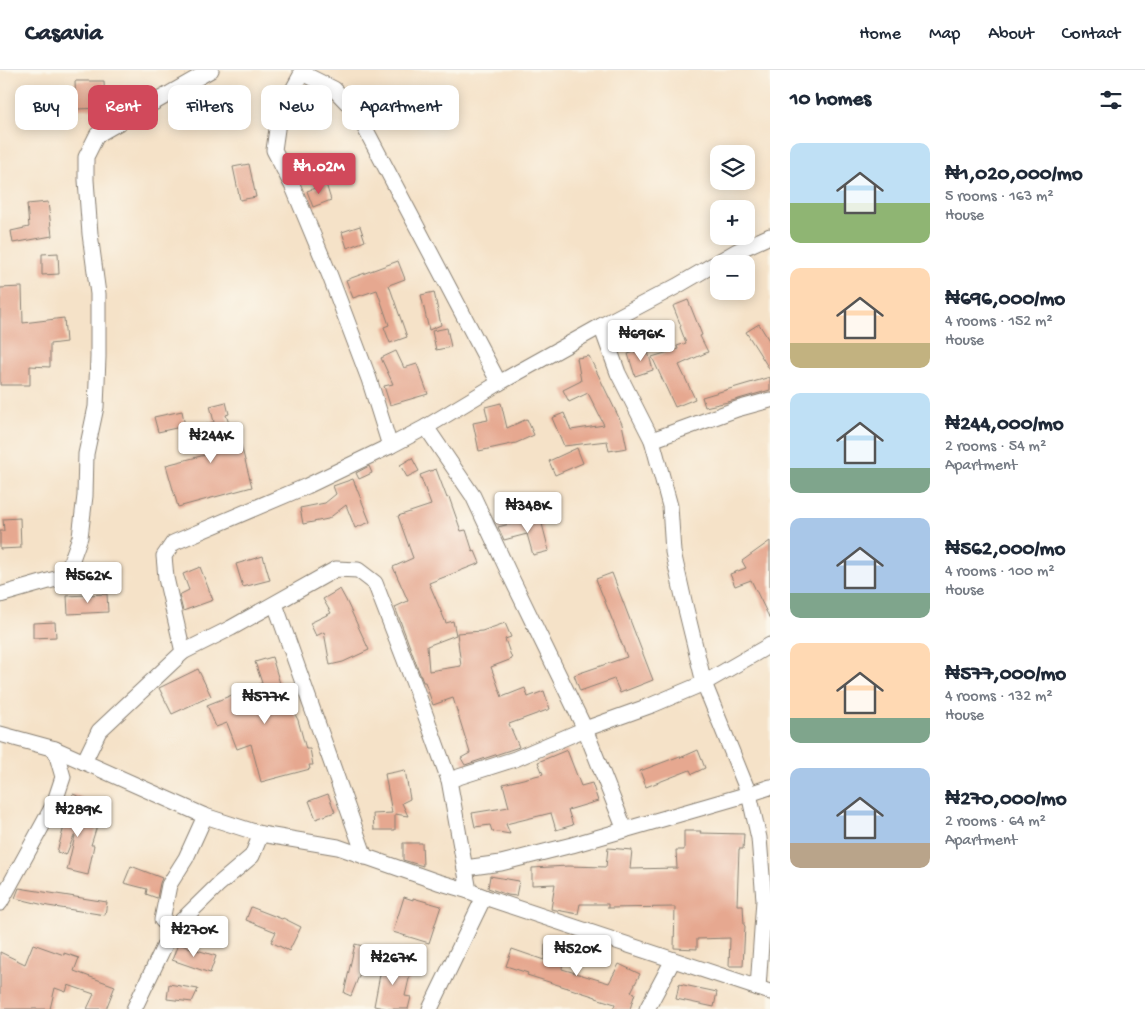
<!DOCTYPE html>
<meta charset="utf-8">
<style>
body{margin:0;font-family:"Gochi Hand",sans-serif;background:#f6f6f7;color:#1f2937;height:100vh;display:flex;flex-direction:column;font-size:19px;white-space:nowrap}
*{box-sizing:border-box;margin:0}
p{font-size:16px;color:#747a83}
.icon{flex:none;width:28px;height:28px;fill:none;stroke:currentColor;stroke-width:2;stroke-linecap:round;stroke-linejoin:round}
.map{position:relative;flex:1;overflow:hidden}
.sheet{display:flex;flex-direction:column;background:#fff;width:375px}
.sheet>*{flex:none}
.banner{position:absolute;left:15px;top:15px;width:475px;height:45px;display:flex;gap:10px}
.buttons{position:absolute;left:710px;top:75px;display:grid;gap:10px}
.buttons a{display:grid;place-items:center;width:45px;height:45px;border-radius:10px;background:#fff;box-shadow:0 2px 12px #0003;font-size:25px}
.price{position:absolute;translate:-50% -42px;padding:0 11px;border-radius:5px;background:#fff;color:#222;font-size:16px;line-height:32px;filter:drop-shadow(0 1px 2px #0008)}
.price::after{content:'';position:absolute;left:50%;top:30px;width:15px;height:11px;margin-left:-8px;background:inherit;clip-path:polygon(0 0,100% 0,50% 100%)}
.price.current{background:#d1495b;color:#fff}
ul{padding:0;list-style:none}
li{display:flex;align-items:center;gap:15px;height:125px;padding:0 20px}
li span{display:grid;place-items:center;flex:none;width:140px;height:100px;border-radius:10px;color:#555}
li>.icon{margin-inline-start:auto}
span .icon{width:60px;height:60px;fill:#fffc;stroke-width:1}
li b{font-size:21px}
h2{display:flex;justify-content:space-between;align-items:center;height:60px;padding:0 20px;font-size:21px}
.chip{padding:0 18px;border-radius:10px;background:#fff;box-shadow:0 2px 12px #0003;font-size:18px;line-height:45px}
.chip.current{background:#d1495b;color:#fff}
header{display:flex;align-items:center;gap:30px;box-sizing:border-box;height:70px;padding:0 25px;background:#fff;border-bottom:1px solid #e0e1e3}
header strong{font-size:24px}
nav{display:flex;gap:28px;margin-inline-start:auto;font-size:18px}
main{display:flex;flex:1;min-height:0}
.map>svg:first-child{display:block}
.building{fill:#e6a890}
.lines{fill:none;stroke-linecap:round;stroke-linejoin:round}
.street-casing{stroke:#887f72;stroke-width:17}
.street{stroke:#fff;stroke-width:15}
</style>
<header>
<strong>Casavia</strong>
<nav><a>Home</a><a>Map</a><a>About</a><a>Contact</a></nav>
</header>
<main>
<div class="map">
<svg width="770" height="939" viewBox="0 0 770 939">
<rect width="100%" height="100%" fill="#fbf7ec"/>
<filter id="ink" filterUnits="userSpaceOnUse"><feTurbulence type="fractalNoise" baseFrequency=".02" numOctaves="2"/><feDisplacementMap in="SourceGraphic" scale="10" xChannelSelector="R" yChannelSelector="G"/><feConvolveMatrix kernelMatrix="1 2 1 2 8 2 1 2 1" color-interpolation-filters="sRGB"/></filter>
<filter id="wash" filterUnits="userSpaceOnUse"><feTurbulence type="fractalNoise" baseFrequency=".0096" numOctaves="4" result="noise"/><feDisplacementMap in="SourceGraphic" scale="20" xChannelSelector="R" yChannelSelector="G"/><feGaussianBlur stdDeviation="1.12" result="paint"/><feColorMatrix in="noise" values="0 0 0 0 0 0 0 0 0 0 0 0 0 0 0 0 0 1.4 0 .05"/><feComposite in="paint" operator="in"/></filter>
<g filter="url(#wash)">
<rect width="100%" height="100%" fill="#f5e2c8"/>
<g id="blocks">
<g class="building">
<polygon points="75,11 104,11 105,38 76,39"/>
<polygon points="249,94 256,127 240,130 233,97"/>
<polygon points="326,114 331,130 313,137 307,121"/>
<polygon points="48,132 52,166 13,173 11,161 29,157 27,134"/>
<polygon points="360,156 365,171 347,178 342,162"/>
<polygon points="58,183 59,204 42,205 42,184"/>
<polygon points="398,191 405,209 389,215 407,267 390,273 384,257 389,255 377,220 353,228 346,210"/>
<polygon points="22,217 23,253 64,248 66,272 50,274 50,297 30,296 30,315 0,315 0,218"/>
<polygon points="434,222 441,255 429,260 421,225"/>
<polygon points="688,230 702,265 700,266 708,282 679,295 695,329 675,337 652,287 678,279 677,276 686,273 680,257 681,256 673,236"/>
<polygon points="759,254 770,272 770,300 746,262"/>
<polygon points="447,258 451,277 436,280 432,261"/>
<polygon points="647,278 653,300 635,306 628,284"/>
<polygon points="396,281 404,298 417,294 428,324 390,335 384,316 393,314 381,288"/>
<polygon points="589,286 622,354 627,378 609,381 607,371 564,376 552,348 564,343 571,360 604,355 588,323 569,332 563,320 581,311 577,288"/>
<polygon points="770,307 770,320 728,332 705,337 702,327"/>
<polygon points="226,332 229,344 226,345 237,376 241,375 252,417 178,437 166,395 205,385 195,358 214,352 210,336"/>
<polygon points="501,333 507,358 527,349 534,365 516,373 479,381 473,353 488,350 485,337"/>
<polygon points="182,341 185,356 158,362 154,347"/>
<polygon points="577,378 583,393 555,405 549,391"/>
<polygon points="412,388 419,401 407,407 400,395"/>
<polygon points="369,396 372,403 359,409 356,403"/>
<polygon points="436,399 447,428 449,427 461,461 466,460 473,482 475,481 480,493 429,513 446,553 453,551 456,565 427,576 429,601 461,596 457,563 482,561 505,553 511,567 505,569 512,589 491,597 502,627 525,618 528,627 544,621 550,639 509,654 519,677 465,695 461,688 470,683 453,628 433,635 425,612 423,612 395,537 408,531 393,497 413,488 398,446 431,435 420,405"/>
<polygon points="353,409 370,452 355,458 346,435 328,449 303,454 300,438 325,433 336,424 333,416"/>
<polygon points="540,446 549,481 533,485 527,464 504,470 498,457"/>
<polygon points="20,448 21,478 0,479 0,461 4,461 3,449"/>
<polygon points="770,471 770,549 751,510 735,516 730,504 746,498 742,491"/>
<polygon points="263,486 270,510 243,517 236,494"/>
<polygon points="200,497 213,530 183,541 179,525 189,520 183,504"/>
<polygon points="612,503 653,610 620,623 614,609 580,621 574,605 627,587 596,509"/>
<polygon points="340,519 346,530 369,580 343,592 330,595 324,562 316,566 310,553 331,543 323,529"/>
<polygon points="107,524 108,542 68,544 67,526"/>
<polygon points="55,552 56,567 33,568 33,553"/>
<polygon points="272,587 281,617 298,650 306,679 310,679 313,695 309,695 310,699 261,712 251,674 237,679 227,653 216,657 207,635 262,613 255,592"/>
<polygon points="198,599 211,626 172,644 159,618"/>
<polygon points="567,680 581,716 592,713 598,731 568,740 573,755 556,760 551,743 506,754 510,764 492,761 490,755 475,757 472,743 509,737 503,714 543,704 538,692"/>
<polygon points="698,680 705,698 692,704 690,700 646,717 640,701 680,686 680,688"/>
<polygon points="405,700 410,729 402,733 408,746 395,744 395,760 374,760 373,744 392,743 385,704"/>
<polygon points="73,724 88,730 79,751 97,756 91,775 94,775 88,805 67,800 75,766 74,766 66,785 57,782"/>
<polygon points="328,724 335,742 316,749 309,731"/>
<polygon points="684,761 701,761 700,763 744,764 743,779 739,779 737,835 743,835 744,855 745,856 743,896 729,896 730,868 697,869 697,879 674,878 675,837 608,838 608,834 580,834 578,844 551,839 555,814 532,815 532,798 568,796 606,797 608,778 632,780 630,799 677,798 676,780 684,780"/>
<polygon points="403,773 422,773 423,796 403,790"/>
<polygon points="131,796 162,808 160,813 157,828 146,824 147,819 124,813"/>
<polygon points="490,806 519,811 516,826 508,825 488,818"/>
<polygon points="19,818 107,832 105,845 48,836 15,828"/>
<polygon points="404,827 413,830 413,828 441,836 429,873 393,862"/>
<polygon points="251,837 282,849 283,848 301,857 289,881 271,872 276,862 246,850"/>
<polygon points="33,874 64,885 64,883 79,888 74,901 115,916 106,939 87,939 94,924 68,915 66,922 55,918 50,939 0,939 0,882 25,894"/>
<polygon points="178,874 216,886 210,903 172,890"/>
<polygon points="355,874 370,878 351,926 344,923"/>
<polygon points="545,874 564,876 562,899 609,913 619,894 640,904 631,922 635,923 630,939 613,939 615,934 596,928 596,927 527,905 528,903 506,896 512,879 544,890"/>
<polygon points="383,889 412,896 405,926 411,927 408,939 389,939 374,936"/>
<polygon points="169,914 198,919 192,932 167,929"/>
<polygon points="679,914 717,922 714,937 676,929"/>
</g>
</g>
</g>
<g filter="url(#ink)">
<use href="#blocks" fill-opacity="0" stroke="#887f72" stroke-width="1"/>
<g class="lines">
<defs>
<g id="street">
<polyline points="301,0 302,3 279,45 274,80 293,117 330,206 369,309 390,376"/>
<polyline points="302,3 334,19 357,43 499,313"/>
<polyline points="601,256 618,303 652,370 670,436 673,482 684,531 704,613 749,724 759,768 764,830 758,918"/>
<polyline points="426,357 473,426 508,501 585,659 625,760"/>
<polyline points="652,370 737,339 770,330"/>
<polyline points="0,525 66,506 80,467 85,426 86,384 96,337 98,287 98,224 90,164 86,110 86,87 97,65 211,0"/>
<polyline points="275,534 365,787"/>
<polyline points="183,582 231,558 336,499 358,500 375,513 416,619 449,710 469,821"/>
<polyline points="0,664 55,679 205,746 261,764 338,777 438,812 469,821 484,827 770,922"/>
<polyline points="84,692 99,661 183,582 166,508 164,486 173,473 307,416 390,376 426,357 499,313 601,256 677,216 737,181 770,166"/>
<polyline points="449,710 515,689 585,659 652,635 704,613 770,575"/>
<polyline points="465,798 501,793 572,775 749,724 770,717"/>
<polyline points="0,833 54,734 63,707 55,679"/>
<polyline points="172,860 162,850 169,815 186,788 205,746"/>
<polyline points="134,939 172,860 219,814 252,786 261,764"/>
<polyline points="430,939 484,827"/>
<polyline points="647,939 673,890"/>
</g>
</defs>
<use href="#street" class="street-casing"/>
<use href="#street" class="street"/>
</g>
</g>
</svg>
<div class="buttons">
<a><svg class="icon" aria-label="layers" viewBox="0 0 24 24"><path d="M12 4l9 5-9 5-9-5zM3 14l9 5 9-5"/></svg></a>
<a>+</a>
<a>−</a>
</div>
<b class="price current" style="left:319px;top:125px">₦1.02M</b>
<b class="price" style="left:641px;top:292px">₦696K</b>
<b class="price" style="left:211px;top:394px">₦244K</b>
<b class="price" style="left:528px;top:464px">₦348K</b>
<b class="price" style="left:88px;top:534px">₦562K</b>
<b class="price" style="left:265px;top:655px">₦577K</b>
<b class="price" style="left:78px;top:768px">₦289K</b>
<b class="price" style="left:194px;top:888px">₦270K</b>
<b class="price" style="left:577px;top:907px">₦520K</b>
<b class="price" style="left:393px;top:916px">₦267K</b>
<div class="banner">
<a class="chip">Buy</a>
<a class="chip current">Rent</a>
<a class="chip">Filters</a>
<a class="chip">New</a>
<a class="chip">Apartment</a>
</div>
</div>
<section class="sheet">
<h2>10 homes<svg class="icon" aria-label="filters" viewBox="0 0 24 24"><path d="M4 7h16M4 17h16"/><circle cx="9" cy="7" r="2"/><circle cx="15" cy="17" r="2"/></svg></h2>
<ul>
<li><span style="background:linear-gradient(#bfe0f5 60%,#8fb573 0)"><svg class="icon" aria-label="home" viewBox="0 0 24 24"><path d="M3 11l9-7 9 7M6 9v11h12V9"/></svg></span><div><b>₦1,020,000/mo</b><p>5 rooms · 163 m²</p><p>House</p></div></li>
<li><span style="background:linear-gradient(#ffd9b3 75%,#c2b280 0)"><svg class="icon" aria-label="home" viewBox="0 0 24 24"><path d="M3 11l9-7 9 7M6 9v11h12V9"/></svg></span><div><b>₦696,000/mo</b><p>4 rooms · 152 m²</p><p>House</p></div></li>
<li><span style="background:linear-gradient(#bfe0f5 75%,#7fa58c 0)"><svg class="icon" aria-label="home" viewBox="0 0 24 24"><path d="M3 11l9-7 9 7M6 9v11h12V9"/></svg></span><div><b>₦244,000/mo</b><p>2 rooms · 54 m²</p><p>Apartment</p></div></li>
<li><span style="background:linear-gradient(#a9c7e8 75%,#7fa58c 0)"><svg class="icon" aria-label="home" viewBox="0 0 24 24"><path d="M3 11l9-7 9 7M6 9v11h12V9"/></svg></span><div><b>₦562,000/mo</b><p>4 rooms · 100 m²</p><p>House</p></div></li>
<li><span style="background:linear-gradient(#ffd9b3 75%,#7fa58c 0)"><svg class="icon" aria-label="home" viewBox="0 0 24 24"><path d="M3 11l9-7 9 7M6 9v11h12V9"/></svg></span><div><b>₦577,000/mo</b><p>4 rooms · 132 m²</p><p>House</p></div></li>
<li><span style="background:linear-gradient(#a9c7e8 75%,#b9a48a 0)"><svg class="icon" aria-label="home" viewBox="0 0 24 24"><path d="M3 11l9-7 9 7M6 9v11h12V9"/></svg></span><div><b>₦270,000/mo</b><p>2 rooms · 64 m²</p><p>Apartment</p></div></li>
</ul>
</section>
</main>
